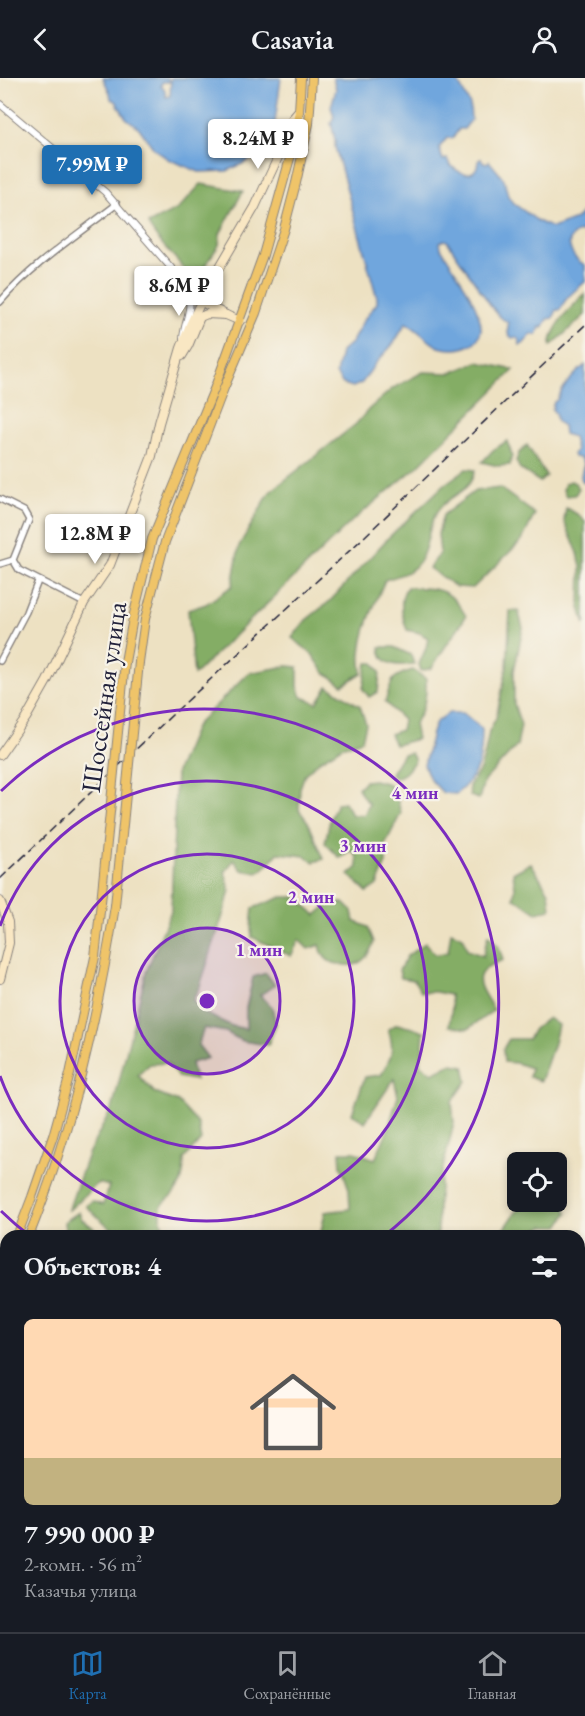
<!DOCTYPE html>
<html lang="ru">
<meta charset="utf-8">
<style>
body{margin:0;font-family:"EB Garamond",serif;background:#242831;color:#f1f3f6;height:100vh;display:flex;flex-direction:column;font-size:22px;white-space:nowrap}
*{box-sizing:border-box;margin:0}
p{font-size:20px;color:#9ea1a6}
.icon{flex:none;width:33px;height:33px;fill:none;stroke:currentColor;stroke-width:2;stroke-linecap:round;stroke-linejoin:round}
.map{position:relative;flex:1;overflow:hidden}
.details{position:absolute;left:0px;top:1152px;width:585px;height:402px;display:flex;flex-direction:column;background:#171b24;border-radius:18px 18px 0 0;box-shadow:0 3px 9px #0003}
.details>*{flex:none}
.controls{position:absolute;left:507px;top:1074px;display:grid;gap:12px}
.controls a{display:grid;place-items:center;width:60px;height:60px;border-radius:9px;background:#171b24;box-shadow:0 3px 9px #0003;font-size:30px}
.price{position:absolute;translate:-50% -51px;padding:0 14px;border-radius:6px;background:#fff;color:#222;font-size:20px;line-height:39px;filter:drop-shadow(0 2px 3px #0008)}
.price::after{content:'';position:absolute;left:50%;top:36px;width:18px;height:14px;margin-left:-9px;background:inherit;clip-path:polygon(0 0,100% 0,50% 100%)}
.price.selected{background:#1f6fb2;color:#fff}
ul{padding:0;list-style:none}
li{display:grid;align-content:center;gap:12px;height:318px;padding:0 24px}
li span{display:grid;place-items:center;height:186px;border-radius:9px;color:#555}
li>.icon{margin-inline-start:auto}
span .icon{width:108px;height:108px;fill:#fffc;stroke-width:1}
li b{font-size:26px}
h2{display:flex;justify-content:space-between;align-items:center;height:72px;padding:0 24px;font-size:26px}
header{display:flex;justify-content:space-between;align-items:center;height:78px;padding:0 24px;background:#171b24;font-size:27px;font-weight:600}
.tabs{display:flex;justify-content:space-around;align-items:center;height:84px;border-top:2px solid #363941;background:#171b24;font-size:16px;color:#9ea1a6}
.tabs a{display:grid;justify-items:center;gap:3px}
.tabs .selected{color:#1f6fb2}
.map>svg:first-child{display:block}
.green{fill:#a5c973;stroke:#647657;stroke-width:1.5}
.forest{fill:#84ad65;stroke:#536850;stroke-width:1.5}
.water{fill:#6fa6dd;stroke:#48648c;stroke-width:1.5}
.lines{fill:none;stroke-linecap:round;stroke-linejoin:round}
.minor-casing{stroke:#88827e;stroke-width:8}
.tertiary-casing{stroke:#88827e;stroke-width:8}
.secondary-casing{stroke:#88827e;stroke-width:10}
.primary-casing{stroke:#88827e;stroke-width:10}
.minor{stroke:#fff;stroke-width:5}
.tertiary{stroke:#fff;stroke-width:6}
.secondary{stroke:#f9e7c3;stroke-width:8}
.primary{stroke:#efc469;stroke-width:8}
.rail{stroke:#22223b;stroke-width:1.5;stroke-dasharray:9 4.5;stroke-linecap:butt}
.primary-bridge-casing{stroke:#88827e;stroke-width:10;stroke-linecap:butt}
.primary-bridge{stroke:#efc469;stroke-width:8}
.ring{fill:none;stroke:#7b2cbf;stroke-width:3}
.labels{text-anchor:middle;stroke-width:4.5;stroke-linejoin:round;paint-order:stroke}
.street-label{font-size:27px;fill:#22223b;stroke:#f7f3e8}
.centre{fill:#7b2cbf;stroke:#f7f3e8;stroke-width:3}
.ring-label{font-size:18px;text-anchor:middle;font-weight:bold;fill:#7b2cbf;stroke:#f7f3e8;stroke-width:4.5;stroke-linejoin:round;paint-order:stroke}
</style>
<header><svg class="icon" aria-label="back" viewBox="0 0 24 24"><path d="M15 5l-7 7 7 7"/></svg>Casavia<svg class="icon" aria-label="person" viewBox="0 0 24 24"><circle cx="12" cy="8" r="4"/><path d="M4 21q1-7 8-7t8 7"/></svg></header>
<div class="map">
<svg width="585" height="1554" viewBox="0 0 585 1554">
<rect width="100%" height="100%" fill="#f7f3e8"/>
<filter id="ink" filterUnits="userSpaceOnUse"><feTurbulence type="fractalNoise" baseFrequency=".0167" numOctaves="2"/><feDisplacementMap in="SourceGraphic" scale="12" xChannelSelector="R" yChannelSelector="G"/><feConvolveMatrix kernelMatrix="1 2 1 2 8 2 1 2 1" color-interpolation-filters="sRGB"/></filter>
<filter id="wash" filterUnits="userSpaceOnUse"><feTurbulence type="fractalNoise" baseFrequency=".008" numOctaves="4" result="noise"/><feDisplacementMap in="SourceGraphic" scale="24" xChannelSelector="R" yChannelSelector="G"/><feGaussianBlur stdDeviation="1.35" result="paint"/><feColorMatrix in="noise" values="0 0 0 0 0 0 0 0 0 0 0 0 0 0 0 0 0 1.4 0 .05"/><feComposite in="paint" operator="in"/></filter>
<g filter="url(#wash)">
<rect width="100%" height="100%" fill="#ede1c2"/>
<g class="green">
<polygon points="43,1548 95,1548 93,1554 48,1553 42,1554"/>
<polygon points="97,1548 166,1548 165,1554 97,1554"/>
</g>
<g class="forest">
<path d="M 201,106 L 243,113 L 220,156 L 219,167 L 195,202 C 187,196 182,188 175,180 C 165,169 155,160 148,146 L 178,131 Z"/>
<path d="M 585,215 L 585,237 L 551,268 C 549,251 574,227 585,215 Z"/>
<polygon points="478,284 514,292 417,389 352,443 194,597 188,532 206,526 232,508 239,468 270,414 356,346 369,331 393,310 423,294 450,295"/>
<polygon points="507,363 512,377 510,387 498,388 482,384 493,372"/>
<polygon points="527,367 546,398 540,404 520,391 516,383 519,375"/>
<path d="M 466,391 L 475,392 C 469,416 454,414 441,429 C 425,446 431,472 415,489 C 407,496 395,499 385,502 C 375,526 363,550 361,576 C 360,582 362,589 362,595 L 343,607 L 324,594 L 312,576 L 292,560 L 306,542 L 330,523 L 388,460 L 445,406 Z"/>
<polygon points="571,403 575,405 579,410 575,417 566,418 563,412 565,405"/>
<polygon points="500,410 535,436 522,462 473,510 456,509 429,490 440,475 438,456 443,437 475,413"/>
<polygon points="566,430 579,437 585,444 585,547 580,530 581,489 578,475 564,443"/>
<path d="M 407,509 C 439,511 450,509 466,538 C 455,556 442,572 432,590 L 421,593 L 419,586 L 426,570 L 428,560 L 420,555 L 407,552 C 402,538 398,522 407,509 Z"/>
<polygon points="518,532 523,550 514,593 514,626 521,647 517,668 484,703 479,721 470,718 469,708 480,692 485,675 489,653 496,640 507,589 510,533"/>
<path d="M 380,569 L 394,569 L 411,577 L 414,586 C 398,588 381,589 380,569 Z"/>
<polygon points="367,585 374,585 380,594 378,614 369,619 363,611"/>
<path d="M 287,588 L 298,589 L 298,609 L 302,619 L 317,625 L 328,608 L 360,628 L 366,646 L 362,662 L 343,668 L 319,683 L 305,696 L 300,710 L 299,732 L 308,744 L 324,781 L 314,784 L 305,778 L 278,775 L 269,786 L 258,795 L 242,792 L 234,782 L 225,794 L 230,812 L 225,831 L 200,908 L 193,922 L 202,934 L 232,948 L 246,951 L 246,930 L 253,899 L 266,895 L 275,907 L 260,917 L 272,929 L 276,946 L 268,967 L 242,963 L 226,954 L 204,950 L 198,967 L 208,980 L 191,985 L 195,1002 L 178,999 L 167,985 L 150,986 L 138,997 L 155,1015 L 178,1024 L 198,1046 L 201,1062 L 184,1081 C 184,1106 180,1111 161,1128 L 161,1144 L 170,1156 L 165,1158 L 123,1158 L 108,1148 L 86,1128 L 92,1123 L 103,1127 L 109,1108 L 98,1105 L 68,1133 L 88,1076 L 113,1028 L 146,894 L 171,833 L 176,694 L 196,647 L 249,595 Z"/>
<path d="M 413,592 L 426,601 C 427,619 424,632 414,646 L 417,661 L 395,667 L 390,656 L 401,652 L 403,642 L 385,624 C 393,601 389,599 413,592 Z"/>
<path d="M 411,675 L 415,682 C 409,691 405,698 394,700 L 391,695 L 403,676 Z"/>
<polygon points="374,702 389,706 397,720 401,735 385,767 386,785 377,807 367,814 349,797 358,789 357,779 352,772 340,780 325,765 330,742 337,725 344,724 352,737 364,737 369,726 363,719 358,710 365,703"/>
<polygon points="531,785 549,814 551,831 537,834 514,820 515,809 513,795"/>
<path d="M 282,819 L 296,819 L 316,837 L 330,825 L 344,825 L 352,833 L 354,843 L 368,849 L 374,864 C 371,872 366,882 357,886 C 351,889 335,886 329,883 C 324,880 321,872 320,867 L 308,871 L 299,862 L 291,878 L 252,859 L 251,850 L 253,830 Z"/>
<path d="M 451,854 L 463,859 L 467,872 L 483,878 L 488,857 L 499,869 L 503,882 C 468,894 478,907 494,932 L 468,951 L 449,948 L 452,929 L 450,917 L 436,914 L 421,914 L 414,902 L 401,900 L 399,892 L 407,878 L 425,865 L 436,877 L 448,874 Z"/>
<polygon points="548,940 558,947 554,965 541,1003 529,999 531,990 516,985 504,984 503,971 509,961 528,961 534,951"/>
<path d="M 397,946 L 424,953 L 423,969 L 420,986 L 432,995 L 452,986 L 464,988 L 467,1003 L 452,1024 L 454,1045 L 441,1098 L 438,1127 L 438,1155 L 434,1158 L 320,1158 L 325,1134 L 350,1131 L 349,1111 L 341,1088 L 340,1074 L 355,1074 L 375,1081 L 387,1054 L 398,1018 L 394,1001 L 365,1044 L 352,1036 L 365,999 L 381,997 C 392,979 395,972 388,951 Z"/>
<polygon points="531,1124 552,1124 564,1127 568,1135 559,1148 544,1148 525,1158 494,1158 506,1149 516,1134"/>
<polygon points="79,1134 81,1140 96,1152 95,1158 66,1158 64,1144"/>
<polygon points="585,1228 585,1293 579,1295 579,1234"/>
<polygon points="0,1404 5,1417 4,1463 0,1493"/>
</g>
<g class="water">
<polygon points="103,0 168,0 169,4 162,4 161,8 165,12 166,19 170,18 171,0 281,0 275,44 262,72 258,77 246,84 227,93 199,94 168,81 154,71 139,50 126,40 116,23 111,21 110,15"/>
<path d="M 333,0 L 456,0 L 470,27 L 471,42 L 464,51 L 459,51 L 453,60 L 447,60 L 439,70 L 443,82 L 447,81 C 452,95 477,104 478,83 L 481,80 L 483,84 L 487,85 L 489,83 L 504,101 L 508,118 L 513,125 L 538,143 L 552,150 L 576,141 L 585,132 L 585,153 C 561,155 568,179 585,187 L 585,204 C 578,210 570,216 565,223 C 563,226 562,230 560,232 L 557,232 L 553,240 L 548,241 L 543,250 L 540,249 L 537,257 L 532,256 L 523,266 L 520,267 L 519,262 L 516,259 L 512,260 L 508,256 L 508,245 L 499,238 L 491,228 L 447,163 L 444,162 L 440,164 L 441,170 C 452,188 483,231 481,252 C 480,259 476,264 470,267 C 461,272 448,272 439,269 C 429,265 417,250 406,245 L 394,265 L 375,286 L 362,305 L 353,309 L 343,306 L 336,296 L 341,274 L 352,264 L 363,243 L 377,225 L 377,220 L 335,69 L 335,62 L 331,45 L 334,38 L 331,29 L 336,11 Z"/>
<path d="M 585,287 L 585,405 L 582,403 L 581,398 L 582,392 L 583,390 L 583,385 L 580,380 L 574,379 L 573,376 L 576,373 L 573,359 L 564,356 L 563,348 L 557,344 L 555,335 L 552,331 L 554,324 L 557,322 C 563,308 573,297 585,287 Z"/>
<path d="M 449,635 L 463,635 L 482,651 C 482,679 480,697 456,716 L 443,715 L 430,701 L 424,687 L 432,655 L 436,644 Z"/>
<polygon points="583,1442 585,1443 585,1554 165,1554 166,1548 579,1548 579,1444"/>
</g>
</g>
<g filter="url(#ink)">
<g class="lines">
<defs>
<g id="minor">
<path d="M 0,224 C 34,185 76,158 117,126"/>
<polyline points="0,421 24,433 29,442 13,482 19,492 84,525"/>
<polyline points="0,486 13,482"/>
<polyline points="0,583 26,534 38,503"/>
</g>
<g id="tertiary">
<polyline points="0,26 105,114 200,223"/>
<polyline points="187,208 201,211 208,207"/>
<path d="M 183,260 C 185,242 193,231 188,211"/>
</g>
<g id="secondary">
<polyline points="200,223 226,237 240,243"/>
<polyline points="182,278 188,268 200,239 207,236 226,237"/>
<polyline points="0,677 26,640 47,603 84,525 110,487 152,378 159,345 181,270 190,247 208,209 255,129 280,75 293,40 299,33"/>
<polyline points="0,823 8,844 9,865 0,901"/>
</g>
<g id="primary">
<polyline points="125,584 133,540 152,461 215,309 263,177 292,73 299,33 301,0"/>
<polyline points="139,584 145,541 165,464 224,310 256,235 284,151 296,105 309,46 312,0"/>
<polyline points="17,1158 32,1119 53,1058 70,996 95,879 101,824"/>
<path d="M 29,1158 C 72,1052 97,941 115,828"/>
<polyline points="0,1198 6,1184"/>
<polyline points="0,1231 6,1216"/>
</g>
</defs>
<use href="#minor" class="minor-casing"/>
<use href="#tertiary" class="tertiary-casing"/>
<use href="#secondary" class="secondary-casing"/>
<use href="#primary" class="primary-casing"/>
<use href="#minor" class="minor"/>
<use href="#tertiary" class="tertiary"/>
<use href="#secondary" class="secondary"/>
<use href="#primary" class="primary"/>
<polyline class="rail" points="0,801 172,637 361,462 585,247"/>
<defs>
<g id="primary-bridge">
<polyline points="101,824 125,584"/>
<polyline points="115,828 139,584"/>
</g>
</defs>
<use href="#primary-bridge" class="primary-bridge-casing"/>
<use href="#primary-bridge" class="primary-bridge"/>
</g>
</g>
<circle cx="207" cy="923" r="73" fill="#7b2cbf" fill-opacity=".12"/>
<g class="ring">
<circle cx="207" cy="923" r="73"/>
<circle cx="207" cy="923" r="147"/>
<path d="M0 848A220 220 0 1 1 0 998"/>
<path d="M30 1158A294 294 0 0 1 1 1133M1 713A294 294 0 1 1 384 1158"/>
</g>
<g class="labels">
<g class="street-label">
<text transform="translate(104 619) rotate(-82)" y="9">Шоссейная улица</text>
</g>
</g>
<circle cx="207" cy="923" r="9" class="centre"/>
<g class="ring-label">
<text x="415" y="721">4 мин</text>
<text x="363" y="774">3 мин</text>
<text x="311" y="825">2 мин</text>
<text x="259" y="878">1 мин</text>
</g>
</svg>
<div class="controls">
<a><svg class="icon" aria-label="locate" viewBox="0 0 24 24"><circle cx="12" cy="12" r="6"/><path d="M12 2v4M12 18v4M2 12h4M18 12h4"/></svg></a>
</div>
<b class="price" style="left:258px;top:92px">8.24M ₽</b>
<b class="price selected" style="left:92px;top:118px">7.99M ₽</b>
<b class="price" style="left:179px;top:239px">8.6M ₽</b>
<b class="price" style="left:95px;top:487px">12.8M ₽</b>
<section class="details">
<h2>Объектов: 4<svg class="icon" aria-label="filters" viewBox="0 0 24 24"><path d="M4 7h16M4 17h16"/><circle cx="9" cy="7" r="2"/><circle cx="15" cy="17" r="2"/></svg></h2>
<ul>
<li><span style="background:linear-gradient(#ffd9b3 75%,#c2b280 0)"><svg class="icon" aria-label="home" viewBox="0 0 24 24"><path d="M3 11l9-7 9 7M6 9v11h12V9"/></svg></span><div><b>7 990 000 ₽</b><p>2-комн. · 56 m²</p><p>Казачья улица</p></div></li>
</ul>
</section>
</div>
<nav class="tabs">
<a class="selected"><svg class="icon" aria-label="map" viewBox="0 0 24 24"><path d="M3 6l6-2 6 2 6-2v14l-6 2-6-2-6 2zM9 4v14M15 6v14"/></svg>Карта</a>
<a><svg class="icon" aria-label="saved" viewBox="0 0 24 24"><path d="M7 4h10v16l-5-4-5 4z"/></svg>Сохранённые</a>
<a><svg class="icon" aria-label="home" viewBox="0 0 24 24"><path d="M3 11l9-7 9 7M6 9v11h12V9"/></svg>Главная</a>
</nav>
